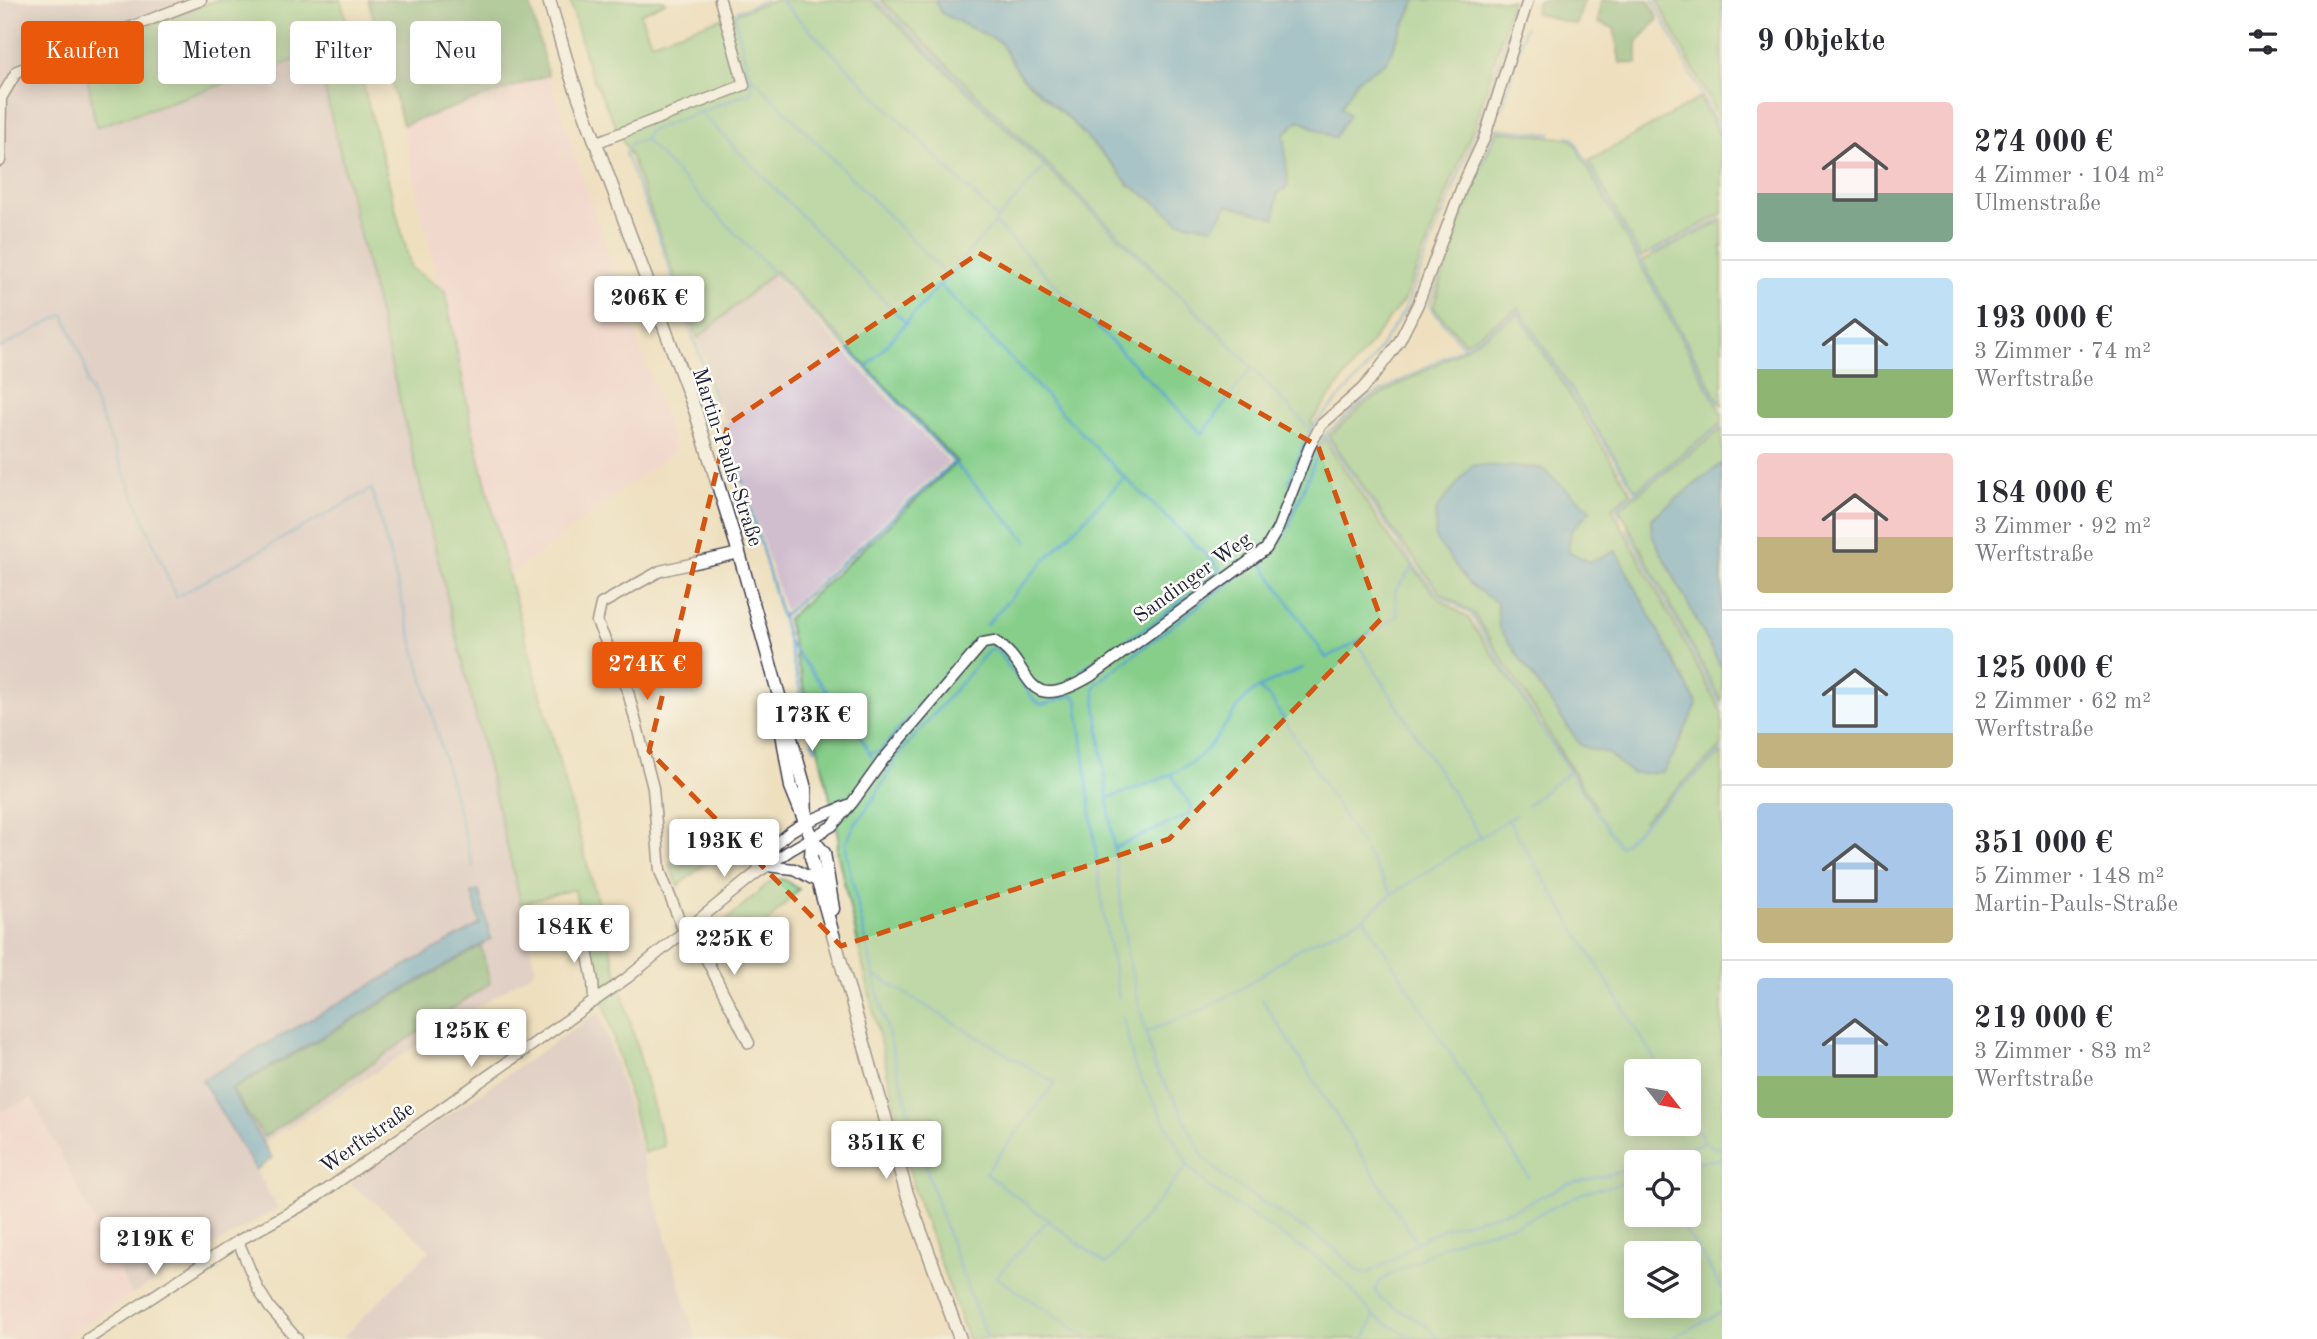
<!DOCTYPE html>
<html lang="de">
<meta charset="utf-8">
<style>
body{margin:0;font-family:"Old Standard TT",serif;background:#f2f2f3;color:#2b2b33;height:100vh;display:flex;flex-direction:column;font-size:26px;white-space:nowrap}
*{box-sizing:border-box;margin:0}
p{font-size:23px;color:#7c7c81}
.icon{flex:none;width:38px;height:38px;fill:none;stroke:currentColor;stroke-width:2;stroke-linecap:round;stroke-linejoin:round}
.map{position:relative;flex:1;overflow:hidden}
.sheet{display:flex;flex-direction:column;background:#fff;width:595px}
.sheet>*{flex:none}
.guide{position:absolute;left:21px;top:21px;width:665px;height:63px;display:flex;gap:14px}
.needle{width:46px;rotate:121deg}
.tools{position:absolute;left:1624px;top:1059px;display:grid;gap:14px}
.tools a{display:grid;place-items:center;width:77px;height:77px;border-radius:7px;background:#fff;box-shadow:0 4px 18px #0003;font-size:35px}
.price{position:absolute;translate:-50% -60px;padding:0 16px;border-radius:7px;background:#fff;color:#222;font-size:23px;line-height:46px;filter:drop-shadow(0 2px 4px #0008)}
.price::after{content:'';position:absolute;left:50%;top:42px;width:21px;height:16px;margin-left:-10px;background:inherit;clip-path:polygon(0 0,100% 0,50% 100%)}
.price.on{background:#ea580c;color:#fff}
ul{padding:0;list-style:none}
li{display:flex;align-items:center;gap:21px;height:175px;padding:0 35px}
li+li{border-top:2px solid #e1e1e2}
li span{display:grid;place-items:center;flex:none;width:196px;height:140px;border-radius:7px;color:#555}
li>.icon{margin-inline-start:auto}
span .icon{width:84px;height:84px;fill:#fffc;stroke-width:1}
li b{font-size:30px}
h2{display:flex;justify-content:space-between;align-items:center;height:84px;padding:0 35px;font-size:30px}
.chip{padding:0 24px;border-radius:7px;background:#fff;box-shadow:0 4px 18px #0003;font-size:24px;line-height:63px}
.chip.on{background:#ea580c;color:#fff}
main{display:flex;flex:1;min-height:0}
.map>svg:first-child{display:block}
.built{fill:#f4cfdd}
.industrial{fill:#d0bdcd}
.green{fill:#87ce8a;stroke:#547862;stroke-width:2;fill-rule:evenodd}
.forest{fill:#6db176;stroke:#486a58;stroke-width:2}
.water{fill:#57a3d0;stroke:#3c6286;stroke-width:2}
.lines{fill:none;stroke-linecap:round;stroke-linejoin:round}
.stream{stroke:#57a3d0;stroke-width:2.5}
.minor-casing{stroke:#413e4f;stroke-width:13}
.tertiary-casing{stroke:#413e4f;stroke-width:15}
.minor{stroke:#fff;stroke-width:10}
.tertiary{stroke:#fff;stroke-width:12}
.marked{fill:none;stroke:#d45411;stroke-width:5;stroke-dasharray:14 9;stroke-linejoin:round}
.labels{text-anchor:middle;stroke-width:5;stroke-linejoin:round;paint-order:stroke}
.street-label{font-size:21px;fill:#22223b;stroke:#fdfcf7}
</style>
<main>
<div class="map">
<svg width="1722" height="1339" viewBox="0 0 1722 1339">
<rect width="100%" height="100%" fill="#fdfcf7"/>
<filter id="ink" filterUnits="userSpaceOnUse"><feTurbulence type="fractalNoise" baseFrequency=".0143" numOctaves="2"/><feDisplacementMap in="SourceGraphic" scale="14" xChannelSelector="R" yChannelSelector="G"/><feConvolveMatrix kernelMatrix="1 2 1 2 8 2 1 2 1" color-interpolation-filters="sRGB"/></filter>
<filter id="wash" filterUnits="userSpaceOnUse"><feTurbulence type="fractalNoise" baseFrequency=".00686" numOctaves="4" result="noise"/><feDisplacementMap in="SourceGraphic" scale="28" xChannelSelector="R" yChannelSelector="G"/><feGaussianBlur stdDeviation="1.57" result="paint"/><feColorMatrix in="noise" values="0 0 0 0 0 0 0 0 0 0 0 0 0 0 0 0 0 1.4 0 .05"/><feComposite in="paint" operator="in"/></filter>
<g filter="url(#wash)">
<rect width="100%" height="100%" fill="#eee0bf"/>
<g class="built">
<polygon points="548,75 676,450 509,577 412,174 403,125"/>
<polygon points="31,1097 132,1295 65,1339 0,1339 0,1112"/>
</g>
<g class="industrial">
<polygon points="0,0 194,0 83,50 97,126 316,53 536,970 246,1154 278,1208 132,1295 32,1098 0,1112"/>
<polygon points="771,274 949,462 785,611 698,338"/>
<polygon points="600,1011 696,1339 349,1339 344,1336 430,1250 391,1215 349,1183"/>
</g>
<g class="green">
<polygon points="216,0 341,0 411,268 445,291 473,432 509,577 664,1146 644,1153 574,889 521,904 316,53 96,127 83,50"/>
<path d="M 570,0 L 664,0 L 666,2 L 640,14 L 651,42 L 775,0 L 872,0 L 1235,349 L 881,0 L 935,0 L 941,13 L 1000,42 L 1020,75 L 1067,117 L 1114,166 L 1128,184 L 1157,203 L 1179,222 L 1228,205 L 1277,194 L 1288,186 L 1284,135 L 1299,120 L 1333,137 L 1341,107 L 1357,80 L 1386,62 L 1416,0 L 1512,0 L 1479,113 L 1405,298 L 1311,422 L 1325,440 L 1392,541 L 1436,596 L 1468,618 L 1597,809 L 1474,614 L 1440,592 L 1397,536 L 1329,436 L 1367,402 L 1464,349 L 1519,314 L 1631,492 L 1612,508 L 1722,713 L 1722,746 L 1642,822 L 1722,753 L 1722,1339 L 968,1339 L 914,1190 L 837,851 L 839,836 L 787,619 L 957,462 L 776,271 L 698,338 L 630,155 L 588,68 ZM 1571,531 L 1568,551 L 1589,562 L 1616,551 L 1633,774 L 1607,753 L 1581,746 L 1499,628 L 1497,603 ZM 1636,1071 L 1689,1071 L 1689,1124 L 1636,1124 ZM 1636,1162 L 1689,1162 L 1689,1214 L 1636,1214 ZM 1636,1253 L 1689,1253 L 1689,1306 L 1636,1306 Z"/>
<polygon points="1657,0 1722,0 1722,124"/>
<polygon points="1700,98 1722,140 1722,214 1641,257 1589,161"/>
<path d="M 1498,131 L 1572,139 L 1722,414 L 1722,423 L 1636,490 L 1519,308 L 1465,343 L 1433,307 C 1452,248 1469,187 1498,131 Z"/>
<polygon points="1722,221 1722,406 1642,261"/>
<polygon points="1722,429 1722,463 1651,519 1652,535 1722,669 1722,702 1619,508"/>
<polygon points="719,841 723,849 678,886 669,864"/>
<polygon points="783,879 799,889 748,942 711,951 705,939 772,880"/>
</g>
<g class="forest">
<polygon points="368,0 529,0 548,75 403,125"/>
<polygon points="1538,0 1584,0 1577,25 1535,13"/>
<polygon points="1601,0 1649,0 1658,19 1637,43 1637,64 1620,63 1614,28 1598,23"/>
<polygon points="481,946 490,983 264,1137 232,1090"/>
</g>
<g class="water">
<polygon points="935,0 1416,0 1386,62 1357,80 1341,107 1349,115 1334,138 1299,120 1284,134 1288,186 1277,194 1275,218 1228,205 1213,227 1179,222 1157,203 1128,184 1114,166 1067,117 1020,75 1000,42 941,13"/>
<polygon points="1722,463 1722,669 1652,535 1651,519"/>
<polygon points="1472,465 1541,468 1591,510 1571,531 1568,551 1589,562 1616,551 1697,704 1675,752 1663,772 1633,774 1607,753 1581,746 1499,628 1497,603 1469,584 1435,538 1436,510"/>
<polygon points="479,891 491,939 231,1089 272,1158 256,1170 202,1080 480,924 472,893"/>
</g>
<g class="lines">
<g class="stream">
<polyline points="780,0 998,219"/>
<polyline points="876,0 1222,336 1310,429"/>
<polyline points="1653,0 1722,134"/>
<polyline points="749,74 948,276"/>
<polyline points="1502,109 1525,27"/>
<polyline points="700,112 907,324"/>
<polyline points="1551,134 1497,128 1464,203 1429,306 1464,347 1519,311 1636,492 1722,425"/>
<polyline points="1567,136 1573,137 1718,403"/>
<polyline points="645,140 647,132 752,92 749,74 735,18 737,11 766,0"/>
<polyline points="995,223 1202,434 1252,367"/>
<polyline points="1653,253 1722,218"/>
<polyline points="941,286 1119,472 1221,569 1153,623 1080,670"/>
<polyline points="0,348 64,314 85,366 87,383 176,597 372,489 473,866"/>
<polyline points="866,368 1045,166"/>
<polyline points="716,402 658,236 625,154 631,143 645,140 866,368 1028,542"/>
<polyline points="722,423 743,483"/>
<polyline points="1325,435 1414,565 1438,594 1471,614 1569,772 1620,847 1722,749"/>
<polyline points="1288,483 1310,429 1364,372 1404,311 1486,106 1517,0"/>
<polyline points="749,504 782,618 815,749"/>
<polyline points="1620,515 1616,507 1636,492"/>
<polyline points="1627,529 1722,707"/>
<polyline points="1274,550 1288,528 1325,435 1365,400 1463,347"/>
<polyline points="1260,560 1326,658 1357,642 1397,616 1395,591 1414,565"/>
<polyline points="1250,567 1111,672 1097,684 1094,689 1127,953 1154,1066 1175,1100 1203,1157 1228,1180 1334,1248 1358,1271 1368,1273 1393,1260 1417,1242 1445,1228 1515,1209 1567,1184 1636,1168"/>
<polyline points="782,617 954,462"/>
<polyline points="986,625 1045,560 1125,477"/>
<polyline points="788,642 856,728 872,758"/>
<polyline points="1357,642 1480,836"/>
<polyline points="1258,688 1303,668"/>
<polyline points="870,753 880,751 976,638"/>
<path d="M 1108,798 C 1139,787 1184,774 1206,750 C 1224,732 1237,701 1258,688 L 1271,699 L 1392,894"/>
<polyline points="1527,805 1569,772"/>
<polyline points="1508,820 1662,1071"/>
<polyline points="1114,848 1188,815 1192,808 1171,774"/>
<polyline points="1364,918 1529,1178"/>
<polyline points="876,976 1055,1083 985,1173 1106,1264 1188,1165"/>
<polyline points="1262,999 1416,1241"/>
<polyline points="1123,1015 1134,1065 1188,1165 1210,1188 1321,1261 1345,1282 1374,1316 1414,1339"/>
<polyline points="1146,1032 1202,1010 1244,987 1300,948 1364,918 1392,894 1515,815"/>
<polyline points="1689,1115 1705,1142 1714,1148 1722,1146"/>
<path d="M 1651,1162 C 1669,1153 1687,1150 1705,1142"/>
<polyline points="1689,1162 1722,1159"/>
<path d="M 1671,1214 C 1692,1239 1710,1263 1722,1293"/>
<polyline points="1049,1219 996,1277 1090,1339"/>
<path d="M 988,1339 C 923,1184 882,1020 847,856 L 846,843 L 853,828 L 876,795 L 900,753 L 990,649 L 996,650 L 1035,701 L 1042,705 L 1073,695 L 1077,699 L 1103,911 L 1119,997"/>
<polyline points="1364,1339 1374,1317"/>
<polyline points="1439,1339 1426,1325 1380,1299 1375,1289 1380,1281 1441,1247 1465,1237 1518,1224 1585,1192 1636,1180"/>
<polyline points="1670,1339 1722,1312"/>
</g>
</g>
</g>
<g filter="url(#ink)">
<g class="lines">
<defs>
<g id="minor">
<polyline points="595,143 744,85 720,0"/>
<polyline points="0,161 1,98 17,71 201,0"/>
<polyline points="766,866 794,869 818,882"/>
<path d="M 757,871 C 783,826 803,824 848,805"/>
<polyline points="581,920 593,981 594,1002"/>
<polyline points="690,927 749,1043"/>
<polyline points="684,932 660,871 653,788 627,688 597,622 601,604 660,571 739,553"/>
<polyline points="238,1241 258,1289 270,1308 297,1339"/>
<path d="M 88,1339 L 238,1241 L 312,1200 L 627,978 L 755,874 L 789,851 L 832,826 L 852,803 L 883,760 L 983,643 L 994,641 C 1036,665 1019,719 1091,676 L 1266,549 L 1278,528 L 1309,448 L 1321,425 L 1362,389 L 1376,373 L 1399,342 L 1418,304 L 1463,184 L 1484,139 L 1528,0"/>
</g>
<g id="tertiary">
<polyline points="549,0 571,76 695,410 739,553 805,788 806,822"/>
<polyline points="781,727 791,787 812,839 824,853 833,909"/>
<polyline points="812,839 811,857 906,1191 960,1339"/>
</g>
</defs>
<use href="#minor" class="minor-casing"/>
<use href="#tertiary" class="tertiary-casing"/>
<use href="#minor" class="minor"/>
<use href="#tertiary" class="tertiary"/>
</g>
</g>
<path d="M0 0H1722V1339H0ZM 979,253 L 1318,446 L 1381,619 L 1169,839 L 841,946 L 649,751 L 728,424 Z" fill="#eee0bf" fill-opacity=".55" fill-rule="evenodd"/>
<path class="marked" d="M 979,253 L 1318,446 L 1381,619 L 1169,839 L 841,946 L 649,751 L 728,424 Z"/>
<g class="labels">
<g class="street-label">
<text transform="translate(728 457) rotate(72)" y="7">Martin-Pauls-Straße</text>
<text transform="translate(1192 577) rotate(-36)" y="7">Sandinger Weg</text>
<text transform="translate(367 1137) rotate(-35)" y="7">Werftstraße</text>
</g>
</g>
</svg>
<div class="tools">
<a><svg class="needle" viewBox="-14 -14 28 28"><path d="M0-13l5 13h-10z" fill="#e53935"/><path d="M0 13l5-13h-10z" fill="#7c7c81"/></svg></a>
<a><svg class="icon" aria-label="locate" viewBox="0 0 24 24"><circle cx="12" cy="12" r="6"/><path d="M12 2v4M12 18v4M2 12h4M18 12h4"/></svg></a>
<a><svg class="icon" aria-label="layers" viewBox="0 0 24 24"><path d="M12 4l9 5-9 5-9-5zM3 14l9 5 9-5"/></svg></a>
</div>
<b class="price" style="left:649px;top:336px">206K €</b>
<b class="price on" style="left:647px;top:702px">274K €</b>
<b class="price" style="left:812px;top:753px">173K €</b>
<b class="price" style="left:724px;top:879px">193K €</b>
<b class="price" style="left:574px;top:965px">184K €</b>
<b class="price" style="left:734px;top:977px">225K €</b>
<b class="price" style="left:471px;top:1069px">125K €</b>
<b class="price" style="left:886px;top:1181px">351K €</b>
<b class="price" style="left:155px;top:1277px">219K €</b>
<div class="guide">
<a class="chip on">Kaufen</a>
<a class="chip">Mieten</a>
<a class="chip">Filter</a>
<a class="chip">Neu</a>
</div>
</div>
<section class="sheet">
<h2>9 Objekte<svg class="icon" aria-label="filters" viewBox="0 0 24 24"><path d="M4 7h16M4 17h16"/><circle cx="9" cy="7" r="2"/><circle cx="15" cy="17" r="2"/></svg></h2>
<ul>
<li><span style="background:linear-gradient(#f6c9c9 65%,#7fa58c 0)"><svg class="icon" aria-label="home" viewBox="0 0 24 24"><path d="M3 11l9-7 9 7M6 9v11h12V9"/></svg></span><div><b>274 000 €</b><p>4 Zimmer · 104 m²</p><p>Ulmenstraße</p></div></li>
<li><span style="background:linear-gradient(#bfe0f5 65%,#8fb573 0)"><svg class="icon" aria-label="home" viewBox="0 0 24 24"><path d="M3 11l9-7 9 7M6 9v11h12V9"/></svg></span><div><b>193 000 €</b><p>3 Zimmer · 74 m²</p><p>Werftstraße</p></div></li>
<li><span style="background:linear-gradient(#f6c9c9 60%,#c2b280 0)"><svg class="icon" aria-label="home" viewBox="0 0 24 24"><path d="M3 11l9-7 9 7M6 9v11h12V9"/></svg></span><div><b>184 000 €</b><p>3 Zimmer · 92 m²</p><p>Werftstraße</p></div></li>
<li><span style="background:linear-gradient(#bfe0f5 75%,#c2b280 0)"><svg class="icon" aria-label="home" viewBox="0 0 24 24"><path d="M3 11l9-7 9 7M6 9v11h12V9"/></svg></span><div><b>125 000 €</b><p>2 Zimmer · 62 m²</p><p>Werftstraße</p></div></li>
<li><span style="background:linear-gradient(#a9c7e8 75%,#c2b280 0)"><svg class="icon" aria-label="home" viewBox="0 0 24 24"><path d="M3 11l9-7 9 7M6 9v11h12V9"/></svg></span><div><b>351 000 €</b><p>5 Zimmer · 148 m²</p><p>Martin-Pauls-Straße</p></div></li>
<li><span style="background:linear-gradient(#a9c7e8 70%,#8fb573 0)"><svg class="icon" aria-label="home" viewBox="0 0 24 24"><path d="M3 11l9-7 9 7M6 9v11h12V9"/></svg></span><div><b>219 000 €</b><p>3 Zimmer · 83 m²</p><p>Werftstraße</p></div></li>
</ul>
</section>
</main>
